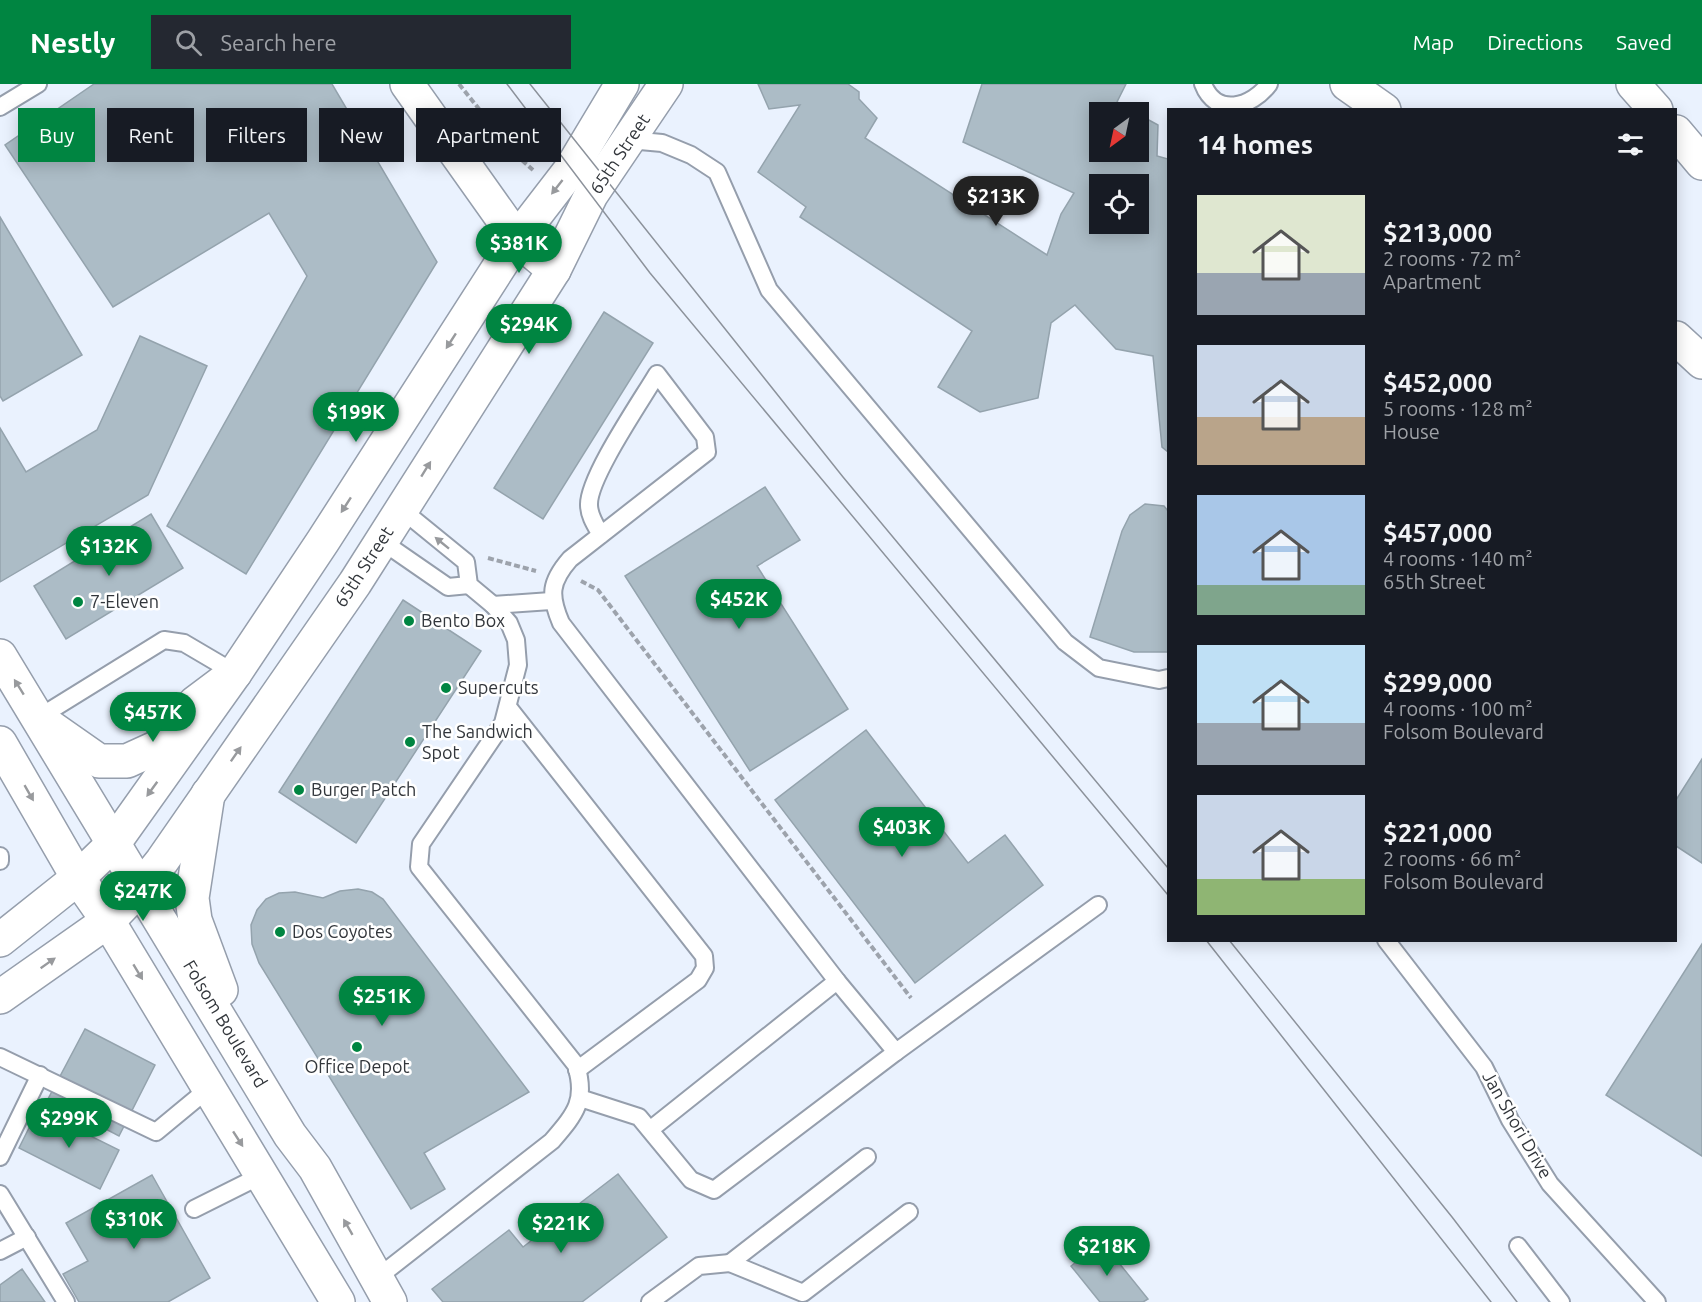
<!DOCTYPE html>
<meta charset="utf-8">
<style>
body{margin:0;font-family:Ubuntu,sans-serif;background:#242831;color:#f1f3f6;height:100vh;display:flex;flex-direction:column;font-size:22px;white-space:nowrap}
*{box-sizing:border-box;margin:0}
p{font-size:20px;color:#9ea1a6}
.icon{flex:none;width:33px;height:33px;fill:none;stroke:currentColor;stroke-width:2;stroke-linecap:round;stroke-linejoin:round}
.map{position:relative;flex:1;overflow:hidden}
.panel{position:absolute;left:1167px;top:24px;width:510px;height:834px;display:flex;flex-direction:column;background:#171b24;border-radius:0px;box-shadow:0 3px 15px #0003}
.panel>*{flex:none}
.banner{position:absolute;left:18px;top:24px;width:570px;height:54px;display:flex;gap:12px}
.needle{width:39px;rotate:213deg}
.fabs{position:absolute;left:1089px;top:18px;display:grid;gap:12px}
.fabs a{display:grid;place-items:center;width:60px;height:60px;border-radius:0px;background:#171b24;box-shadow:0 3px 15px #0003;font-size:30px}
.price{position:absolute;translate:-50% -51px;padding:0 14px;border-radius:21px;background:#008541;color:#fff;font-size:20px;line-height:39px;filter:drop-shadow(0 2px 3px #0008)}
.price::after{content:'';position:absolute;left:50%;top:36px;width:18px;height:14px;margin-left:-9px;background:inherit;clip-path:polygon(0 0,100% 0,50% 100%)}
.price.active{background:#222;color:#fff}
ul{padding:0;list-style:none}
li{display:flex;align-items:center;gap:18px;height:150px;padding:0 30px}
li span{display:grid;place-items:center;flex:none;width:168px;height:120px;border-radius:0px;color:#555}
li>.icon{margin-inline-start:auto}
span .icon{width:72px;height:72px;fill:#fffc;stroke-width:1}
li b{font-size:26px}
h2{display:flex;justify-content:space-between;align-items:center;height:72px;padding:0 30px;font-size:26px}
.chip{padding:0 21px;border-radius:0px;background:#171b24;box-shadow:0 3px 15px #0003;font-size:21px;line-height:54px}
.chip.active{background:#008541;color:#fff}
header{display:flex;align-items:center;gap:36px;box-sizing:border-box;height:84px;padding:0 30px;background:#008541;color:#fff}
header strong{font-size:28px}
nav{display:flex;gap:33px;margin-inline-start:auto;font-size:21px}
.search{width:420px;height:54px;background:#242831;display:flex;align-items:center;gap:15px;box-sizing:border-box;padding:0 21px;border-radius:0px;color:#9ea1a6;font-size:22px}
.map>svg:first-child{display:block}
.building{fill:#acbcc6;stroke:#94a3ad;stroke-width:1.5;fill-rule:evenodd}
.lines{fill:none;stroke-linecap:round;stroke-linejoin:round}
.service-casing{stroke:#959eac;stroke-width:20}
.minor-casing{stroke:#959eac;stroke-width:36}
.tertiary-casing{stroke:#959eac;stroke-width:36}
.secondary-casing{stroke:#959eac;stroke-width:36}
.primary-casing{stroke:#959eac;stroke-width:36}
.motorway-casing{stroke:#959eac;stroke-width:36}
.path{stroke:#9da3ac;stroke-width:4;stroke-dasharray:6 3;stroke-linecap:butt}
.service{stroke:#fff;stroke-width:16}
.minor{stroke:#fff;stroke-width:33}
.tertiary{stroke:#fff;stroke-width:33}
.secondary{stroke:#fff;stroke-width:33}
.primary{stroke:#fff;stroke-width:33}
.motorway{stroke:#fff;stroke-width:33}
.tram{stroke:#8c929b;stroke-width:1.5}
.oneway{fill:#989a9d}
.poi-dot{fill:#008541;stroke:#fff;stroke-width:2}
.labels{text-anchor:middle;stroke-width:5;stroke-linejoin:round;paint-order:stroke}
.street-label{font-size:18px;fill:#32363b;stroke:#fff}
.poi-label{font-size:18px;fill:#32363b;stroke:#fff;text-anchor:start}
</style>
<header>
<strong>Nestly</strong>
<div class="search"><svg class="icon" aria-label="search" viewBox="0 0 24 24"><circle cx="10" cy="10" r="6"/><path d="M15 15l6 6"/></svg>Search here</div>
<nav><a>Map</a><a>Directions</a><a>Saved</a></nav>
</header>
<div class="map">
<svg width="1702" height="1218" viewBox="0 0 1702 1218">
<rect width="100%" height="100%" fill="#eaf2fe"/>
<g class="building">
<polygon points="94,0 332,0 437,178 246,490 167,442 307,192 269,129 113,223 5,61"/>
<path d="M 758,0 L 848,0 L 859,8 L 859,15 L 877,34 L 865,54 L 1047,171 L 1061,130 L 1074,109 L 963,58 L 982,0 L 1126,0 L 1117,18 L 1136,28 L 1100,28 L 1100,68 L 1138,68 L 1138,30 L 1158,41 L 1157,72 L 1168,75 L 1168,368 L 1162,363 L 1153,272 L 1116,265 L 1075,221 L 1051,239 L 1038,314 L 980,328 L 938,303 L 972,247 L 800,133 L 806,123 L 758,88 L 800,21 L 769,25 ZM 1100,100 L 1138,100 L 1138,140 L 1100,140 Z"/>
<polygon points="0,133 82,271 3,317 0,312"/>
<polygon points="604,228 653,259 543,435 494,404"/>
<polygon points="140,252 207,282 148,411 0,498 0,344 26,388 97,346"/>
<polygon points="765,403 800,456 757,482 848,625 750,687 625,492"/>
<polygon points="1145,420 1164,422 1168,427 1168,568 1134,568 1090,553 1122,447 1130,431"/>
<polygon points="151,430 183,484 66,555 34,502"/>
<polygon points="403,516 481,567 356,759 279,708"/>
<polygon points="866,646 968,779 1005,751 1043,801 915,899 775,716"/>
<polygon points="1702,675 1702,779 1676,762 1676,716"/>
<polygon points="358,805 372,808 383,815 529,1008 424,1069 445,1105 411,1125 259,879 252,860 251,841 257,826 266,815 279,809 295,808 323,814 340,807"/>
<polygon points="1702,860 1702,1072 1606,1011"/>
<polygon points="85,945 155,981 119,1052 48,1015"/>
<polygon points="38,1026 119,1066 100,1105 19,1064"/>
<polygon points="618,1090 667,1153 582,1218 443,1218 432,1205 509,1146 523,1163"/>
<polygon points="152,1091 210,1194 168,1218 79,1218 63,1190 88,1177 66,1139"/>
<polygon points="1102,1158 1148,1215 1143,1218 1100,1218 1071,1182"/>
<polygon points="22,1185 45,1218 0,1218 0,1201"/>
</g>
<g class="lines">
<defs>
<g id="service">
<path d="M 1203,0 C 1216,34 1252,23 1269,0"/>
<polyline points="0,23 38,0"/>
<polyline points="629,56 662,59 691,71 717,88 769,206 1065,558 1099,584 1159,596 1168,594"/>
<path d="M 601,451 C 596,442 589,432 589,421 C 588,394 641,317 657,290 L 705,353 L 707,368 L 570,475 C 550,498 549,511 561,539 L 837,897 L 896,968 L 1098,821"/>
<polyline points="380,456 448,503 469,501"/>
<polyline points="493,521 551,517"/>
<polyline points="508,623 704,872 705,884 698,896 577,986"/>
<polyline points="38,634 164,556 184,559 235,589"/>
<polyline points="0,772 0,777"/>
<polyline points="1386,856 1484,983 1510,1036 1550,1100 1657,1218"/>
<polyline points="0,973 156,1048 208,1005"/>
<polyline points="580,1014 639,1033 691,1096 714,1106 896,968"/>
<polyline points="651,1045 837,897"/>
<polyline points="0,1073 40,991"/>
<polyline points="867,1073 730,1179 803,1209 909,1128"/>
<polyline points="0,1110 66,1218"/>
<polyline points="194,1125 262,1091"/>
<polyline points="1518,1162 1561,1218"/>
<polyline points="0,1167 27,1153"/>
<path d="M 377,1194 L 552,1057 C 575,1030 587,1017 576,981 L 419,783 L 421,760 L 503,639 L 518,581 L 516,556 L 509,539 L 493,521 L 469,501 L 466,478 L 401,425"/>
<polyline points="650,1218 699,1182 730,1179"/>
</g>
<polyline id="minor" points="407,0 517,155 554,186"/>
<g id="tertiary">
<polyline points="1347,0 1384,26"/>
<polyline points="1676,254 1702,278"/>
</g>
<g id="secondary">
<polyline points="0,856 78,794 114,759 235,589 323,457 517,155 571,85 622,0"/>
<polyline points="0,913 108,837 141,803 162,777 355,499 554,186 591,111 666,0"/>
</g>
<g id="primary">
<polyline points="0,572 290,1051 315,1084 390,1218"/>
<polyline points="49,642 99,677 127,677 160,662 195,619 235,589"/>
<polyline points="0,659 78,794 108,837 338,1218"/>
<polyline points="208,710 192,814 195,836 221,906"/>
</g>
<g id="motorway">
<polyline points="1633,0 1656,26"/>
<polyline points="1676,48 1702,79"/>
</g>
</defs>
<use href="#service" class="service-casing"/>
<use href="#minor" class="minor-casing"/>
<use href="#tertiary" class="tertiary-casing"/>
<use href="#secondary" class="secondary-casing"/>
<use href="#primary" class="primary-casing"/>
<use href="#motorway" class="motorway-casing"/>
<g class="path">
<polyline points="459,0 515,70 533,86"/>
<polyline points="488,474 536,487"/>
<polyline points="581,497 598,506 911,914"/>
</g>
<use href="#service" class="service"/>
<use href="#minor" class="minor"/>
<use href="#tertiary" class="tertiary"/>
<use href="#secondary" class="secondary"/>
<use href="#primary" class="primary"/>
<use href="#motorway" class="motorway"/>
<g class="tram">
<polyline points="507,0 650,189 1168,811"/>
<polyline points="530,0 843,393 1168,784"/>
<polyline points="1206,856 1491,1218"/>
<polyline points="1229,856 1452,1133 1517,1218"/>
</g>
</g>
<defs><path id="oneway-solid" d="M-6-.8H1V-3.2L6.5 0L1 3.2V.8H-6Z" transform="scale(1.5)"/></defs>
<g class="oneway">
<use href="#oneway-solid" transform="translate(557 103) rotate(128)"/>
<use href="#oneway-solid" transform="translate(451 257) rotate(123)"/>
<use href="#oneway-solid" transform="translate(426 385) rotate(-58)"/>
<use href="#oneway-solid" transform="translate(346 421) rotate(123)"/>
<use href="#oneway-solid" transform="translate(442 459) rotate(-141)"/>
<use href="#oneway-solid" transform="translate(19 603) rotate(-122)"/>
<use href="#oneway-solid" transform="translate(236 670) rotate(-55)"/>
<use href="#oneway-solid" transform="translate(152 705) rotate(126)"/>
<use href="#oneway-solid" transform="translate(29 709) rotate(60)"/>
<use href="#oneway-solid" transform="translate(48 879) rotate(-35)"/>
<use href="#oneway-solid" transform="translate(138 888) rotate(59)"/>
<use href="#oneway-solid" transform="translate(238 1055) rotate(57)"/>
<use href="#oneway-solid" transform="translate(348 1143) rotate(-120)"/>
</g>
<g class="poi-dot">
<circle cx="78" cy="518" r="6"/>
<circle cx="409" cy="537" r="6"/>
<circle cx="446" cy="604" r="6"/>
<circle cx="410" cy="658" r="6"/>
<circle cx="299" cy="706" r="6"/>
<circle cx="280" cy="848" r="6"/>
<circle cx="357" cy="963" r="6"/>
</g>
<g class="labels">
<g class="street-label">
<text transform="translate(620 70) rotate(-56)" y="6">65th Street</text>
<text transform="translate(364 483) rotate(-57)" y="6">65th Street</text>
<text transform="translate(225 940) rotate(59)" y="6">Folsom Boulevard</text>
<text transform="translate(1517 1041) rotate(60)" y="6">Jan Shori Drive</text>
</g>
<g class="poi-label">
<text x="90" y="524">7-Eleven</text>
<text x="421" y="543">Bento Box</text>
<text x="458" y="610">Supercuts</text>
<text x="422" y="654">The Sandwich<tspan x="422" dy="21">Spot</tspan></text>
<text x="311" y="712">Burger Patch</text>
<text x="292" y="854">Dos Coyotes</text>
<text x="357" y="989" text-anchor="middle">Office Depot</text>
</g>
</g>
</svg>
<div class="fabs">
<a><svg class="needle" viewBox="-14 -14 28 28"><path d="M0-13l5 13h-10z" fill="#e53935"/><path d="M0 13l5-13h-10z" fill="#9ea1a6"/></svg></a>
<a><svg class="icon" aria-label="locate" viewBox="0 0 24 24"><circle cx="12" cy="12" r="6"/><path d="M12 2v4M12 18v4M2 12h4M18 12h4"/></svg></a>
</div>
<b class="price active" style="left:996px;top:143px">$213K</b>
<b class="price" style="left:519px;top:190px">$381K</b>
<b class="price" style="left:529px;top:271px">$294K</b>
<b class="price" style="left:356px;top:359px">$199K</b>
<b class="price" style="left:109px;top:493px">$132K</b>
<b class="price" style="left:739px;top:546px">$452K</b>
<b class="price" style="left:153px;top:659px">$457K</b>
<b class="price" style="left:902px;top:774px">$403K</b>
<b class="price" style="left:143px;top:838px">$247K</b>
<b class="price" style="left:382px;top:943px">$251K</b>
<b class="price" style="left:69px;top:1065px">$299K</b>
<b class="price" style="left:134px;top:1166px">$310K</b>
<b class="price" style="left:561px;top:1170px">$221K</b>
<b class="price" style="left:1107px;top:1193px">$218K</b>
<div class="banner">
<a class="chip active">Buy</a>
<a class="chip">Rent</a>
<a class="chip">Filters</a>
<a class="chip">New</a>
<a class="chip">Apartment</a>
</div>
<section class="panel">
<h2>14 homes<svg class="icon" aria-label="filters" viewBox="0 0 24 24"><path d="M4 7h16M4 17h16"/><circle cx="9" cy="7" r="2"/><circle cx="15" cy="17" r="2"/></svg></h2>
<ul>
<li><span style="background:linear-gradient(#dfe7d0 65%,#9aa5b1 0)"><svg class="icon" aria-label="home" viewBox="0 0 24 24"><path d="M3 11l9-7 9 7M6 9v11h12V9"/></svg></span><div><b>$213,000</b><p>2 rooms · 72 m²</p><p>Apartment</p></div></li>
<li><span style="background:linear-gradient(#c9d6e8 60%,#b9a48a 0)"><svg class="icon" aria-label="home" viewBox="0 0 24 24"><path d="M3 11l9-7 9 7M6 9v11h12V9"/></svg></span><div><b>$452,000</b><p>5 rooms · 128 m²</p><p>House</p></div></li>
<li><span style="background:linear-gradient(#a9c7e8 75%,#7fa58c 0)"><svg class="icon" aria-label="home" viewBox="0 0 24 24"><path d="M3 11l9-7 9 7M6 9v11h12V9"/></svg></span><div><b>$457,000</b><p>4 rooms · 140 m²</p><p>65th Street</p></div></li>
<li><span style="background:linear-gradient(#bfe0f5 65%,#9aa5b1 0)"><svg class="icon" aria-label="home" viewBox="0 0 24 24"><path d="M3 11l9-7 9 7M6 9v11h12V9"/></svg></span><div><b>$299,000</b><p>4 rooms · 100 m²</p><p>Folsom Boulevard</p></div></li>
<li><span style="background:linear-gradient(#c9d6e8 70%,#8fb573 0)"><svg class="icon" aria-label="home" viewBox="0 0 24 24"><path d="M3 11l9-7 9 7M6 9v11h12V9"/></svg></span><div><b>$221,000</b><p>2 rooms · 66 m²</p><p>Folsom Boulevard</p></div></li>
</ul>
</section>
</div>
